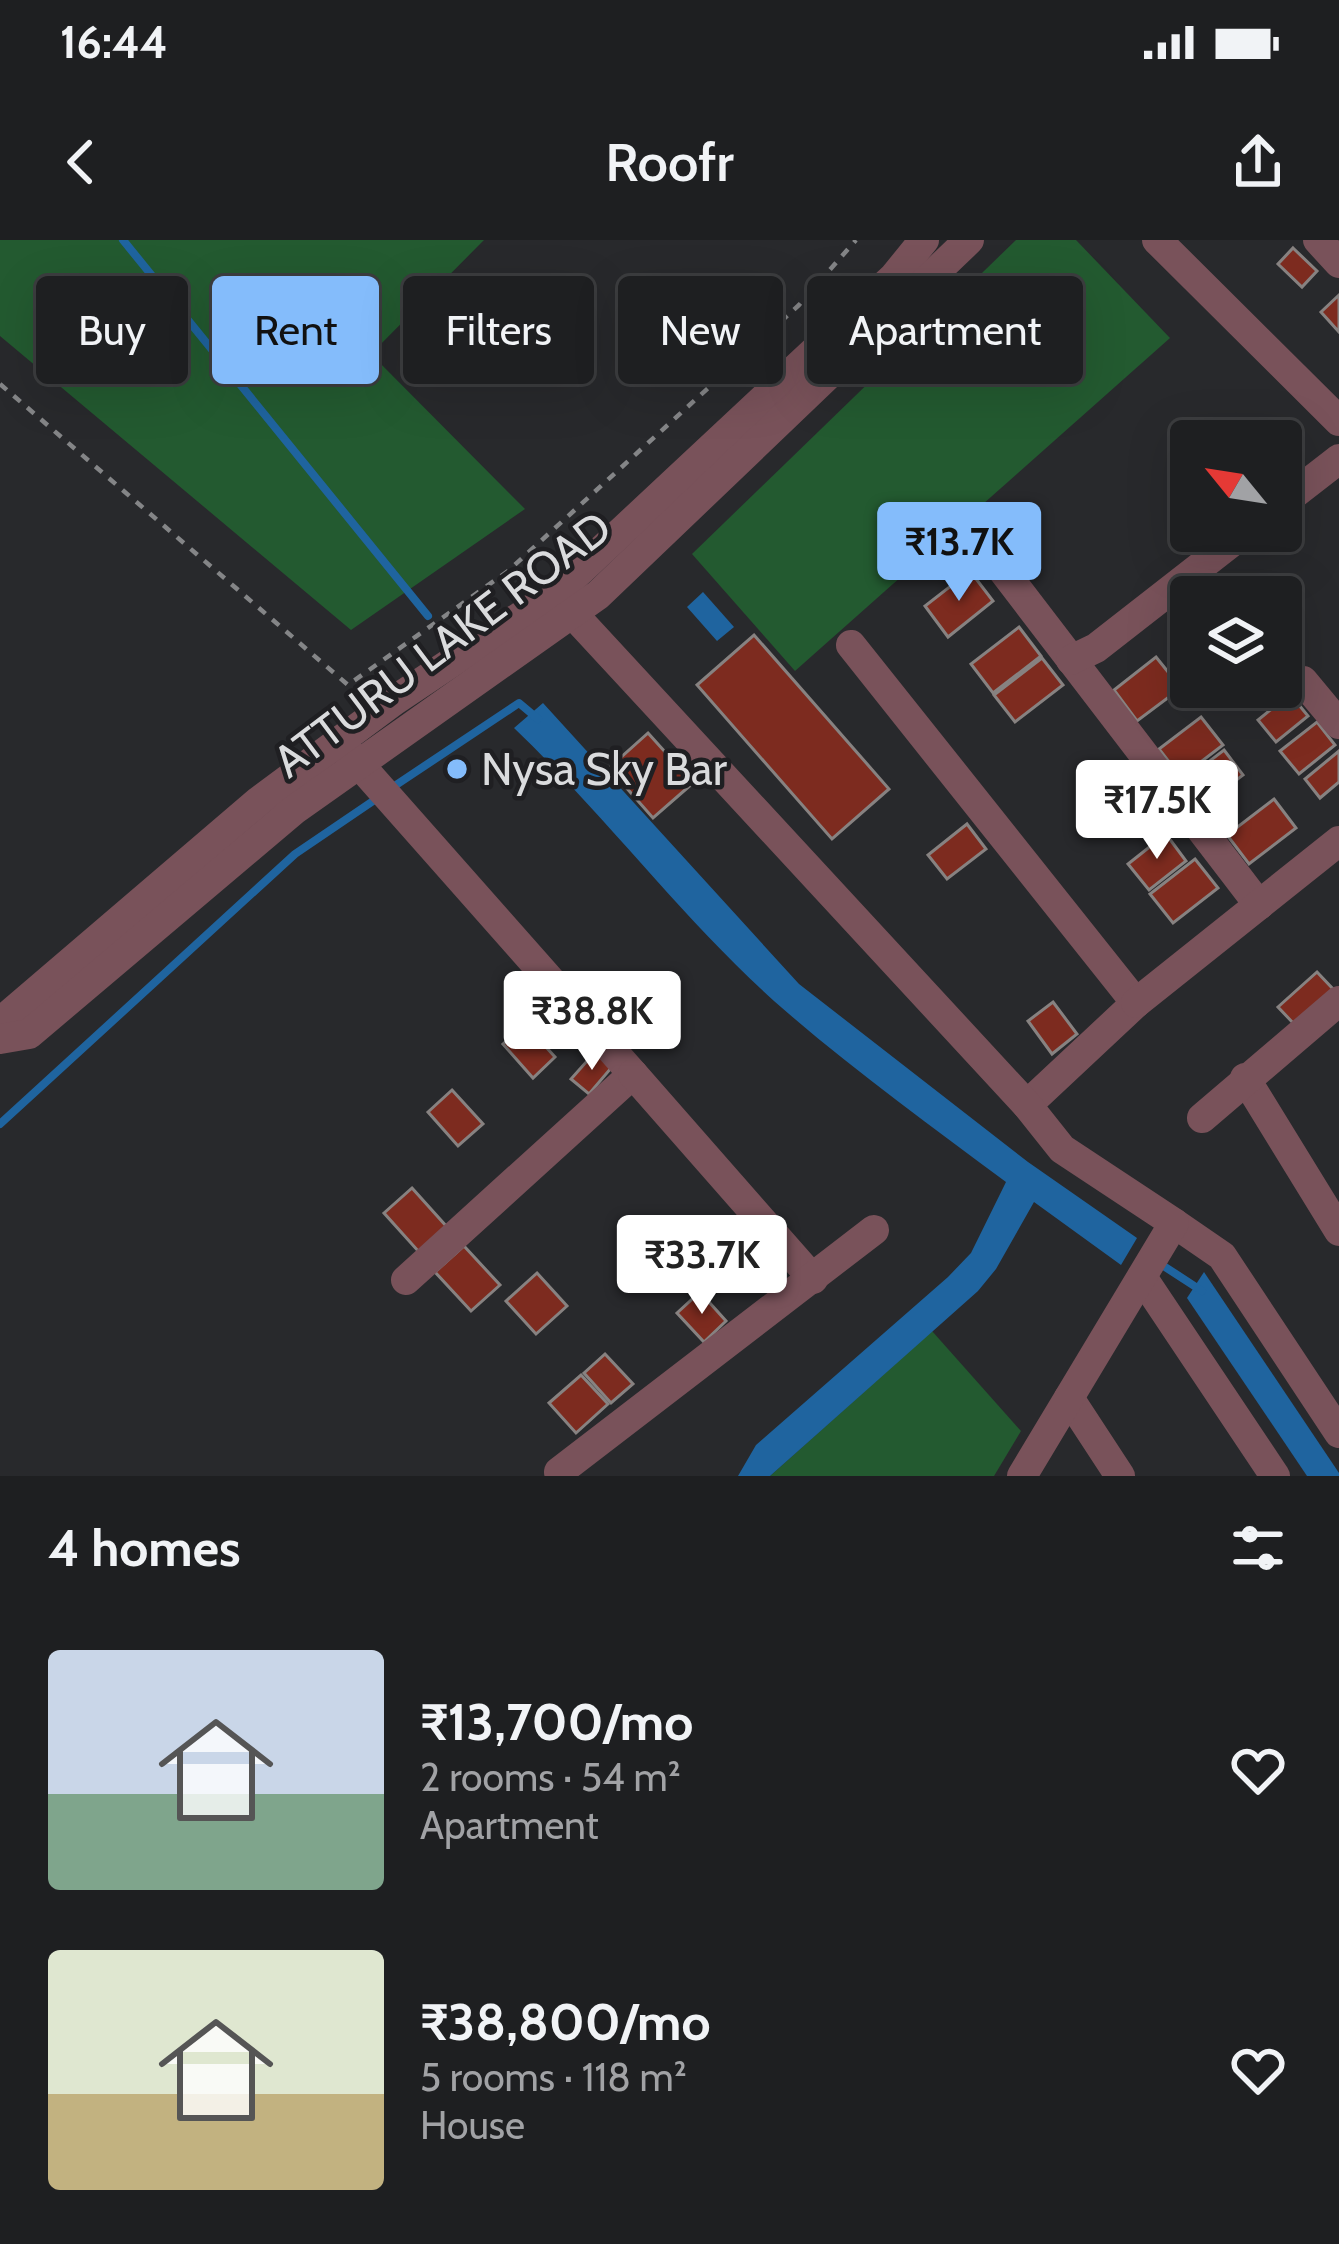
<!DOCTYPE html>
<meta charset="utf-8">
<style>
body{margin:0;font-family:Cabin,sans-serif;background:#2b2c2e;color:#f1f3f6;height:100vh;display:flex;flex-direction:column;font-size:45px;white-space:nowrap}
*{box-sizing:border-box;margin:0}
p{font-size:39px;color:#a1a2a5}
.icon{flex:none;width:66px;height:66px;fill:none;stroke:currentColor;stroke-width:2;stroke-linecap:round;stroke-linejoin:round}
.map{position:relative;height:1236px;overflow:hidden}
.drawer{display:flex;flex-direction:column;background:#1e1f21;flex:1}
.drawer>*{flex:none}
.top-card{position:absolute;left:36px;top:36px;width:1269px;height:108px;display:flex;gap:24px}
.needle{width:78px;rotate:300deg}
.buttons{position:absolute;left:1170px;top:180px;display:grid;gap:24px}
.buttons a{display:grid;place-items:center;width:132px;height:132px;border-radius:12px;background:#1e1f21;box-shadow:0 12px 48px #0002,0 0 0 3px #3c3d3f;font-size:60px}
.price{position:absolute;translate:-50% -102px;padding:0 27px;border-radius:12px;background:#fff;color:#222;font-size:39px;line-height:78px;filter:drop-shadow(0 3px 6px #0008)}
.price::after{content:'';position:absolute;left:50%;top:72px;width:36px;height:27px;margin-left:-18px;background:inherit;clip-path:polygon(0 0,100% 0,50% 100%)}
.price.on{background:#84bcfb;color:#111}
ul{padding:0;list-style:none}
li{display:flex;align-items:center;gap:36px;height:300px;padding:0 48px}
li span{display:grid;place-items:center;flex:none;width:336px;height:240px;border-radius:12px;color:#555}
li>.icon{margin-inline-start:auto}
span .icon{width:144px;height:144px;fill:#fffc;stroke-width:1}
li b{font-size:51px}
h2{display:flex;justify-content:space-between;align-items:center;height:144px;padding:0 48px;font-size:51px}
.chip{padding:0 42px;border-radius:12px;background:#1e1f21;box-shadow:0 12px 48px #0002,0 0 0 3px #3c3d3f;font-size:42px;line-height:108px}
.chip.on{background:#84bcfb;color:#111}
.status{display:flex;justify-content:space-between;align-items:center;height:84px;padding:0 60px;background:#1e1f21;direction:ltr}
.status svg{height:33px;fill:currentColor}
header{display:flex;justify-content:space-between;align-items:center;height:156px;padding:0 48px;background:#1e1f21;font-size:54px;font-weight:600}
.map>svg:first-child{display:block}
.green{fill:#235a30}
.water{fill:#1f649f}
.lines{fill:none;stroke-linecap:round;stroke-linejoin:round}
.stream{stroke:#1f649f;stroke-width:8}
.building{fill:#7d2b1f;stroke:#878281;stroke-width:3}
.path{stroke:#848587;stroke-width:4.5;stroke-dasharray:9 9;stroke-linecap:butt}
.minor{stroke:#79525a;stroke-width:30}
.tertiary{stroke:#79525a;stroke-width:30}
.poi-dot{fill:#84bcfb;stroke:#1f1f22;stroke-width:4.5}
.labels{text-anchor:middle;stroke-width:9;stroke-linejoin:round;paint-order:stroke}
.street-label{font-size:45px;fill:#dadbdd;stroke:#1f1f22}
.poi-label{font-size:45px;fill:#dadbdd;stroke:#1f1f22;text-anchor:start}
</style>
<div class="status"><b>16:44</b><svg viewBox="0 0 49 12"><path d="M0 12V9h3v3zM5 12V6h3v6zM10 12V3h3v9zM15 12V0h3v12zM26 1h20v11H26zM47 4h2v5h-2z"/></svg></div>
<header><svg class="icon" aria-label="back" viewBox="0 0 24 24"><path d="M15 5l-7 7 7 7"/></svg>Roofr<svg class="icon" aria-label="share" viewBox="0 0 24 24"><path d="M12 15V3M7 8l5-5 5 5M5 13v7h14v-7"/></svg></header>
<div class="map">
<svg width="1339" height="1236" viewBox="0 0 1339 1236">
<rect width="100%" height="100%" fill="#28292c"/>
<g class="green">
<polygon points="0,0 484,0 371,114 525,269 351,390 0,96"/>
<polygon points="1016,0 1076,0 1170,98 795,431 692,314"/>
<polygon points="932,1091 1021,1191 994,1236 770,1236"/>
</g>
<g class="water">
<polygon points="703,352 734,387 717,401 687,367"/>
<path d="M 543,463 L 799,744 L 1028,922 L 1137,998 L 1121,1025 L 1034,962 L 996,1029 L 978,1051 L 770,1236 L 738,1236 L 756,1205 L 948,1037 L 971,1013 L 1006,942 C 928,884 848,826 774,761 C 681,677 605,575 514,488 Z"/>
<polygon points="1204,1032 1339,1233 1339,1236 1307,1236 1187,1058"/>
</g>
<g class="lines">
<g class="stream">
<polyline points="123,0 428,376"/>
<polyline points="393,547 519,463 538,479"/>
<polyline points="0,884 295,614 376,559"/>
<polyline points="1159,1023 1202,1051"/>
</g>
</g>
<g class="building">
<polygon points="1293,8 1317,31 1302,47 1278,24"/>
<polygon points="1339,55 1339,92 1321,72"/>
<polygon points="970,331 993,361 948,397 925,366"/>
<polygon points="1019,387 1041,416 993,453 971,424"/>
<polygon points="754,395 889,549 832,599 697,445"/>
<polygon points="1156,417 1181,448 1137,481 1114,450"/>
<polygon points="1042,418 1063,445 1015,482 994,455"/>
<polygon points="1290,454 1308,476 1276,502 1258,480"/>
<polygon points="1201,477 1223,505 1181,537 1159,509"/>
<polygon points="1317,482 1335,505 1299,534 1280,511"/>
<polygon points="648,493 693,543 653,578 609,528"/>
<polygon points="1224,510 1243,535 1204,565 1185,540"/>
<polygon points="1339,511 1339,542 1320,558 1305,539"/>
<polygon points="1274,559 1296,588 1249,624 1227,595"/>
<polygon points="967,584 986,609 947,639 928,615"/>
<polygon points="1166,594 1186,621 1149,650 1128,624"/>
<polygon points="1195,619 1218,648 1173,683 1150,654"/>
<polygon points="1317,732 1333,749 1294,784 1278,767"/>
<polygon points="1053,762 1077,794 1052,814 1028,781"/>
<polygon points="525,784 555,817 533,838 503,804"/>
<polygon points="595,812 612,827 589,854 571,839"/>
<polygon points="452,850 483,884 458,906 428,872"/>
<polygon points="412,948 447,987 419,1012 384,973"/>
<polygon points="464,1006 500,1045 471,1071 435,1032"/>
<polygon points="537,1033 567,1066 536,1094 506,1061"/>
<polygon points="700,1052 726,1081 704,1102 677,1073"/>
<polygon points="605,1114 633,1144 611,1163 584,1133"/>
<polygon points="581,1135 608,1164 576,1193 549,1163"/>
</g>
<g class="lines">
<polyline class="path" points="0,144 348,445 508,331 799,65 856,0"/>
<g class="minor">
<polyline points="1157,0 1339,181"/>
<polyline points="1318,0 1339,23"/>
<polyline points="1281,264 1339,219"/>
<polyline points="972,290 1259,665"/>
<polyline points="851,405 1136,763 1027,865"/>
<polyline points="1071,420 1096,408 1246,291"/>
<polyline points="1303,441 1339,484"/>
<polyline points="343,506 633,834 406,1040"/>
<polyline points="1136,763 1339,601"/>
<polyline points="633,834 813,1039"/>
<polyline points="1245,838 1339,991"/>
<polyline points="1202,878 1339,761"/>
<polyline points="1174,983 1222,1016 1339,1193"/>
<polyline points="1142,1037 1275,1236"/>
<polyline points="1069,1158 1120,1236"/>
<polyline points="559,1232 874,990"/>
</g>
<g class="tertiary">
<polyline points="572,373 1027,865 1062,909 1174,983 1022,1236"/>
<polyline points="0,791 10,774 259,561 395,460 557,352 894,37 924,0"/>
<polyline points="0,799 29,794 294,570 598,355 969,0"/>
</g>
</g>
<circle class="poi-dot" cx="457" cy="529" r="12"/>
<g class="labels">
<g class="street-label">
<text transform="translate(442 404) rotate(-37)" y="16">ATTURU LAKE ROAD</text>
</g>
<g class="poi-label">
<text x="481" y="545">Nysa Sky Bar</text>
</g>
</g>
</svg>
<div class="buttons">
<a><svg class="needle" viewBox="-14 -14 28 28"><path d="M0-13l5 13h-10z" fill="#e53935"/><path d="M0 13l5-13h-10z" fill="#a1a2a5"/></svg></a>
<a><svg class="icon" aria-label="layers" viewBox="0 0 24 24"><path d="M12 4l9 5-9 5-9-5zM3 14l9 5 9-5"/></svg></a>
</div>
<b class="price on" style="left:959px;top:364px">₹13.7K</b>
<b class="price" style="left:1157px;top:622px">₹17.5K</b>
<b class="price" style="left:592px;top:833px">₹38.8K</b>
<b class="price" style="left:702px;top:1077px">₹33.7K</b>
<div class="top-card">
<a class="chip">Buy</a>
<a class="chip on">Rent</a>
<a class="chip">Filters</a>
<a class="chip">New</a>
<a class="chip">Apartment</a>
</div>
</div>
<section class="drawer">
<h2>4 homes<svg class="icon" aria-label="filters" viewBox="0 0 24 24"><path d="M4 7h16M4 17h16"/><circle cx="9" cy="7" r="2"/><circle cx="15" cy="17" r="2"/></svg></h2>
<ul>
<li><span style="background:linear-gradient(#c9d6e8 60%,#7fa58c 0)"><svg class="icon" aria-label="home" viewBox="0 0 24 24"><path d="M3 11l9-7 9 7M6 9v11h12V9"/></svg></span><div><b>₹13,700/mo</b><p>2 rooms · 54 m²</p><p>Apartment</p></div><svg class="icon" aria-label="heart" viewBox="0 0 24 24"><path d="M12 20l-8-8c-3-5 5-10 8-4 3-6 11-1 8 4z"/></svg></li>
<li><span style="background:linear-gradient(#dfe7d0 60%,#c2b280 0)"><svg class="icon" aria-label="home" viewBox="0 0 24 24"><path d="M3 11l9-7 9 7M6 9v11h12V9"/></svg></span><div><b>₹38,800/mo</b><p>5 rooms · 118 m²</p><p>House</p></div><svg class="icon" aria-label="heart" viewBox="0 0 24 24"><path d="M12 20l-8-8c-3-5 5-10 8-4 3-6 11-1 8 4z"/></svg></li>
</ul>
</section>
